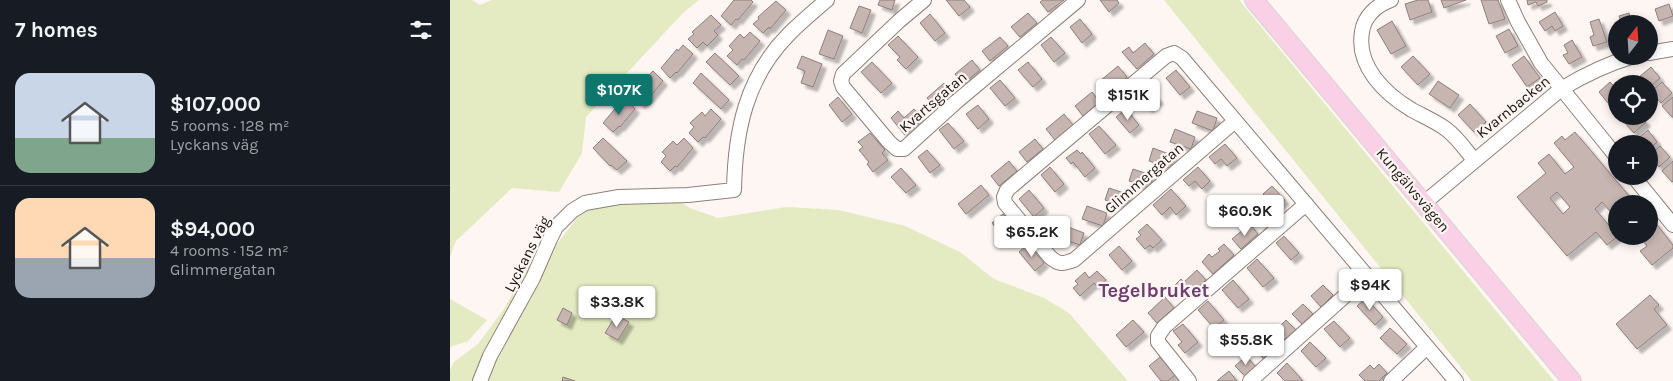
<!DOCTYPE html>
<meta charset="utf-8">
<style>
body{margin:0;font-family:Karla,sans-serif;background:#242831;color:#f1f3f6;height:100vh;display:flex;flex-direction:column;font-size:19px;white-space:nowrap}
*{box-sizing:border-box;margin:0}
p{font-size:16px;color:#9ea1a6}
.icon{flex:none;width:28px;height:28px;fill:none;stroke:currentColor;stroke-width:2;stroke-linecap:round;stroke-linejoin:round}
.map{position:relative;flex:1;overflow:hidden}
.sheet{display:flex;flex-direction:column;background:#171b24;width:450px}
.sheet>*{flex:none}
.needle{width:32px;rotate:17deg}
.buttons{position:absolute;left:1158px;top:15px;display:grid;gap:10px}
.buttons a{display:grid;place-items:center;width:50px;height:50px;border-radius:50%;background:#171b24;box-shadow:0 2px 8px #0003;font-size:25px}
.price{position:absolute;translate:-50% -42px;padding:0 11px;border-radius:5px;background:#fff;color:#222;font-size:16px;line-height:32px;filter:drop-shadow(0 1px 2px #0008)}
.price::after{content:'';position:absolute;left:50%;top:30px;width:15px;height:11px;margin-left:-8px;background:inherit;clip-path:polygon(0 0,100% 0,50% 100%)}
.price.on{background:#0f766e;color:#fff}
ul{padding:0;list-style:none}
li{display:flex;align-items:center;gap:15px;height:125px;padding:0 15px}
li+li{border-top:1px solid #363941}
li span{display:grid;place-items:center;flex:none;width:140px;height:100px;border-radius:15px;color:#555}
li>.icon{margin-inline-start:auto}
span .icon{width:60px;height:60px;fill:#fffc;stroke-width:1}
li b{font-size:21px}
h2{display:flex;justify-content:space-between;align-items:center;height:60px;padding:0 15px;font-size:21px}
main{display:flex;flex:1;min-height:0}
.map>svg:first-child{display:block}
.green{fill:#e4eac1}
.building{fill:#c6b5b1;stroke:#8f7f7b;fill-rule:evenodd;filter:url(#shadow)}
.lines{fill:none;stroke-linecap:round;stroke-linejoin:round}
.minor-casing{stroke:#8e8079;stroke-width:16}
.major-casing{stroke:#d6d5d4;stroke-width:20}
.minor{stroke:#fff;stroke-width:14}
.major{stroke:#fad0e6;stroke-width:18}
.labels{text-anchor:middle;stroke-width:4.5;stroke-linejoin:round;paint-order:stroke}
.street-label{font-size:15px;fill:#191412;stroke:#fdf6f3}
.district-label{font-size:20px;font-weight:bold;fill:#6f3d70;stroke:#fdf6f3}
</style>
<main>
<section class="sheet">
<h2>7 homes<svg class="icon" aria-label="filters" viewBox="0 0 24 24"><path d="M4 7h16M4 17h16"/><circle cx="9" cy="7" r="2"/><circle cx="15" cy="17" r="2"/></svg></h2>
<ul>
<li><span style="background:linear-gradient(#c9d6e8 65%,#7fa58c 0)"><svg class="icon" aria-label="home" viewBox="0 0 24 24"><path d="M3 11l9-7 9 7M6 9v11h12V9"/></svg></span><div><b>$107,000</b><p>5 rooms · 128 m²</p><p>Lyckans väg</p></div></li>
<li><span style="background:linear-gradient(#ffd9b3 60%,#9aa5b1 0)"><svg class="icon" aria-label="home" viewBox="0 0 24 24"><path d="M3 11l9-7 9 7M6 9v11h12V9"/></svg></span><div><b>$94,000</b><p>4 rooms · 152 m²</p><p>Glimmergatan</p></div></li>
</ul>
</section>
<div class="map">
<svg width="1223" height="381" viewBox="0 0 1223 381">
<defs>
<filter id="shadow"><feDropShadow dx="4.5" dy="4.5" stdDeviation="1" flood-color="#0004"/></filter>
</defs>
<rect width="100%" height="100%" fill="#fdf6f3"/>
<g class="green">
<polygon points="0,0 22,0 30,5 42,0 249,0 233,13 136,117 132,153 109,192 62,188 6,241 0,257"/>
<polygon points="714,0 789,0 1104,381 1022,381"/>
<polygon points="231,202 240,208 268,218 336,207 389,210 455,226 510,252 544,279 594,298 619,313 678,381 0,381 0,370 4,362 28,344 54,309 78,266 107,244 127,218 144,204"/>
<polygon points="0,299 37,320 18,341 0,347"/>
</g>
<g class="building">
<polygon points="284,0 301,0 303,2 288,20 286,19 281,25 271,16"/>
<polygon points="430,0 445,0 442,10 428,5"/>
<polygon points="496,0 514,0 520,7 509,16"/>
<polygon points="593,0 614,0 598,12 590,2"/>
<polygon points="650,0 667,0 669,3 659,12"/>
<polygon points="968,0 978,0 982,12 960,20 955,4"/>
<polygon points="991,0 1016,0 994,8"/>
<polygon points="1031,0 1048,0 1055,19 1039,24"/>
<polygon points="1077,0 1097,0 1097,2 1088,6 1086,2 1078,5"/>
<polygon points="326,1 336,10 320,29 319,27 313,33 303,24 309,19 308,17"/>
<polygon points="1219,4 1223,16 1209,21 1205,9"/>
<polygon points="409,6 421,10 412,33 400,28"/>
<polygon points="1105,12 1113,26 1105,31 1102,26 1095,31 1089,22"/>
<polygon points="578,13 587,23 570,37 561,27"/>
<polygon points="1179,13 1183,24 1172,24 1169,16"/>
<polygon points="480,14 495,33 485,41 470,23"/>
<polygon points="261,15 271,25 264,31 268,35 257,46 253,42 247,48 238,39 244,34 242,32"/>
<polygon points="630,19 642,34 632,43 620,27"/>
<polygon points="1149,19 1157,42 1143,46 1140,37 1144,35 1140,22"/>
<polygon points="942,21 956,46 941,54 927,30"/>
<polygon points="1059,29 1068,46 1055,53 1046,36"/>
<polygon points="378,30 393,36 384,59 369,54"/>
<polygon points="300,32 310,41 294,60 292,59 287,65 277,56 283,50 279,46 290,34 294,38"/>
<polygon points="448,36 468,57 456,69 447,60 450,57 438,45"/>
<polygon points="550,37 558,46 540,61 532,51"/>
<polygon points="601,37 615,53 604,62 591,45"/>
<polygon points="1122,40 1132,57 1119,64 1113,55 1118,53 1114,45"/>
<polygon points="695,43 704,54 687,69 672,52 679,47 683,53"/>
<polygon points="233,45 243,54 227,73 226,72 220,78 211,68 227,49 228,51"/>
<polygon points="265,53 289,76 280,85 256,62"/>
<polygon points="352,56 372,64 363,87 351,83 355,71 347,68"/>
<polygon points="963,56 980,74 968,85 951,67"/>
<polygon points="1074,56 1090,78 1077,87 1062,65"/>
<polygon points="522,60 530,70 513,84 505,74"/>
<polygon points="422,62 442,83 431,93 411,72"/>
<polygon points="578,62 592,79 583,87 568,70"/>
<polygon points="668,66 677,77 659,92 650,81"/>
<polygon points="1201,67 1210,78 1199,88 1199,84 1196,84 1189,77"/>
<polygon points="726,70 740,87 730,95 716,78"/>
<polygon points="203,71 213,81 198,99 196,98 191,104 181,95 187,89 185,88"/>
<polygon points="251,73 279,100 271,109 243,83"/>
<polygon points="550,80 565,98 555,106 540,88"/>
<polygon points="988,81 1009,95 1000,108 979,94"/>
<polygon points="1160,82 1166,88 1166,96 1158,103 1149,92"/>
<polygon points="1212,82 1222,93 1211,103 1201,92"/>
<polygon points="494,83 502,92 485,107 477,98"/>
<polygon points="697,85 709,100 698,108 686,93"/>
<polygon points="642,92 650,102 633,116 625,106"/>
<polygon points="388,97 402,114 392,122 379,105"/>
<polygon points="1223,97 1223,117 1222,117 1212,106"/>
<polygon points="176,99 185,109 170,127 169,126 163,132 153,123 169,104 170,105"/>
<polygon points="1020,104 1036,122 1024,132 1008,115"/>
<polygon points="528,105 539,119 528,129 516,114"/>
<polygon points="261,109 271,119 255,138 253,137 248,142 239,133 244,127 240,123 252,112 255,116"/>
<polygon points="464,109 473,119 455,135 441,118 448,111 454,118"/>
<polygon points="676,109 689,125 680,133 666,117"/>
<polygon points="747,111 767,118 763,131 742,123"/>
<polygon points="614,114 623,125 605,140 596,129"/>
<polygon points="1181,116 1190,116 1196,122 1184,133 1174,122"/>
<polygon points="498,123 514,141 504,149 489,130"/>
<polygon points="649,126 666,145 655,154 639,134"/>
<polygon points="725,129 745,137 741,149 720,142"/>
<polygon points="1198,130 1207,142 1199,149 1199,144 1189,144 1186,140"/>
<path d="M 1125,132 L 1186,204 L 1166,204 L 1166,218 L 1152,202 L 1145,209 L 1168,236 L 1157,245 L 1146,232 L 1117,256 L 1067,197 L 1096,173 L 1088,163 L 1099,154 L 1115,174 L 1124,167 L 1104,143 L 1112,136 L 1115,140 ZM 1107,192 L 1120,207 L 1113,214 L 1100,198 Z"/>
<polygon points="420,133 435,150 432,153 438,160 423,172 417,164 419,162 409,150 413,147 408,142"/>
<polygon points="153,138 177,161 167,170 161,165 160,166 143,148"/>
<polygon points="234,138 243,148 227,167 225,166 220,171 211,162 216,156 212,152 223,141 227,145"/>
<polygon points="585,139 593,149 577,162 569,152"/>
<polygon points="775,144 787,158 777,166 771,159 765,164 759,157"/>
<polygon points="1210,146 1220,157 1209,167 1199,156"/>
<polygon points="703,148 724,156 720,168 699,161"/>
<polygon points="477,150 490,165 480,173 468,157"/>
<polygon points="627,150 631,154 632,152 645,168 635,177 623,162 621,164 616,158"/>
<polygon points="559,161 567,171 549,186 541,176"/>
<polygon points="1223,161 1223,181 1222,182 1212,171"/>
<polygon points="600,167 614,184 605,192 591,175"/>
<polygon points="748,167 760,181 752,189 745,181 739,186 733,180"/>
<polygon points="451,168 466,185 456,193 441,177"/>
<polygon points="683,169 704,176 699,188 679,181"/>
<polygon points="531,185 539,195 516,214 508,204"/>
<polygon points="822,186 835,200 826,209 813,194"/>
<polygon points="659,188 680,195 676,207 655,200"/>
<polygon points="721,189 736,206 726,215 720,207 712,215 703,205"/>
<polygon points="579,190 594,208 584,217 569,199"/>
<polygon points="637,206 657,213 653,226 632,219"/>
<polygon points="553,214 569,232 557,242 542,223"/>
<polygon points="1204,221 1223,245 1223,248 1202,265 1190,251 1197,246 1189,236 1199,236 1199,225"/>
<polygon points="697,224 712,240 703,248 700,245 695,249 686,239 691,235 688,232"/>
<polygon points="800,224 808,234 791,249 782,239"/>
<polygon points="613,225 634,233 630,245 609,238"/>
<polygon points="834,236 849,253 841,260 826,243"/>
<polygon points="578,244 594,263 585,271 569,252"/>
<polygon points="774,244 784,255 763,274 752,262 759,254 762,257 770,251 768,249"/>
<polygon points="669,246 682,261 672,270 659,255"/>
<polygon points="807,259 824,278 813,287 797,268"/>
<polygon points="747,270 756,280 735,298 724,286 731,279 734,282"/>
<polygon points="647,271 656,280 648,287 644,283 630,296 623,288 628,284 625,281 635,272 639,278"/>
<polygon points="783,280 799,299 788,308 772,290"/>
<polygon points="873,285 883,295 871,307 861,296"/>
<polygon points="1200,295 1209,305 1204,309 1217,325 1187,349 1166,324"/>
<polygon points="715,297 724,308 707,323 698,313"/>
<polygon points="916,298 933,317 925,325 907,306"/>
<polygon points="758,301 774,320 764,328 748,310"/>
<polygon points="853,304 863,314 852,324 842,314"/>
<polygon points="113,308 122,313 117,325 107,320"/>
<polygon points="166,315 179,322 168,340 155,333"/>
<polygon points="683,320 694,332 676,347 666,335"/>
<polygon points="836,320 846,330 834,342 824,332"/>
<polygon points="884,321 900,338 890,347 874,329"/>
<polygon points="733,324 748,342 735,353 728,345 732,342 723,331"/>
<polygon points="940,328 957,344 947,354 930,338"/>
<polygon points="816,339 825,349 814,359 805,349"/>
<polygon points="860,342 876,358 866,367 851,351"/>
<polygon points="796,356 806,367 795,376 785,366"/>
<polygon points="710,357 725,375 718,381 711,381 699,366"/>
<polygon points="837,363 853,381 835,381 827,373"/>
<polygon points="929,364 937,373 929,381 915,381 909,375 920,365 924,369"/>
<polygon points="779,371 787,381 767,381"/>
<polygon points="113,377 125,381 112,381"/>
</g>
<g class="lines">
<defs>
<g id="minor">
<polyline points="474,0 449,21 393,74 391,81 393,87 439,142 447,149 454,149 506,102 628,0"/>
<path d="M 941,0 C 927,5 914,16 912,32 C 906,66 935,94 962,110 C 973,116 985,121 996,129 C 1007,137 1015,149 1024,160"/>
<polyline points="1058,0 1068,22 1091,63 1166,156"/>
<polyline points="1199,53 1223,49"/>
<path d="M 785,121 L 624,260 C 613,264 609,265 600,257 L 555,203 L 554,197 L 557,190 L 716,56 L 724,53 L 732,58 L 1006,381"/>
<polyline points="1183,176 1223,225"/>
<path d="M 974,203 L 1111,89 C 1134,75 1157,64 1184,56"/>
<path d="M 30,381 L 40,356 L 83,278 L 100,239 L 106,227 L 122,211 L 135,203 L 169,197 L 238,195 L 284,190 C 285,131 296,77 339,34 C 351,22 364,11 377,0"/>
<polyline points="739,381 708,342 708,336 714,327 856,204"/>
<polyline points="800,381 917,276"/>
<polyline points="941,381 977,347"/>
</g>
<polyline id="major" points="804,0 1122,381"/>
</defs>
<use href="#minor" class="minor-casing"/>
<use href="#major" class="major-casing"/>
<use href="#minor" class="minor"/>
<use href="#major" class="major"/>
</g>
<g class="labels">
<g class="street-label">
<text transform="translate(483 102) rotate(-41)" y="5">Kvartsgatan</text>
<text transform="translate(1063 107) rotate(-39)" y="5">Kvarnbacken</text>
<text transform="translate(694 178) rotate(-41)" y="5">Glimmergatan</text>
<text transform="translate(963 190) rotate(50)" y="5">Kungälvsvägen</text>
<text transform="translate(77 254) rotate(-63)" y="5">Lyckans väg</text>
</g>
<g class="district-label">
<text x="704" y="297">Tegelbruket</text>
</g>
</g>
</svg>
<div class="buttons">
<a><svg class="needle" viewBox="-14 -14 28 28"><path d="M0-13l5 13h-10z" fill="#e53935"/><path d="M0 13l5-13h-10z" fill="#9ea1a6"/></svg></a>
<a><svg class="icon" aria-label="locate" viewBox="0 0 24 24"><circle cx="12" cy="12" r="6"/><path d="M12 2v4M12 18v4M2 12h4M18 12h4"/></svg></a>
<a>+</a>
<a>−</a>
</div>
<b class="price on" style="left:169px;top:116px">$107K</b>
<b class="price" style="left:678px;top:121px">$151K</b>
<b class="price" style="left:795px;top:237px">$60.9K</b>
<b class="price" style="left:582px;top:258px">$65.2K</b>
<b class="price" style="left:920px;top:311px">$94K</b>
<b class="price" style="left:167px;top:328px">$33.8K</b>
<b class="price" style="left:796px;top:366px">$55.8K</b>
</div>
</main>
